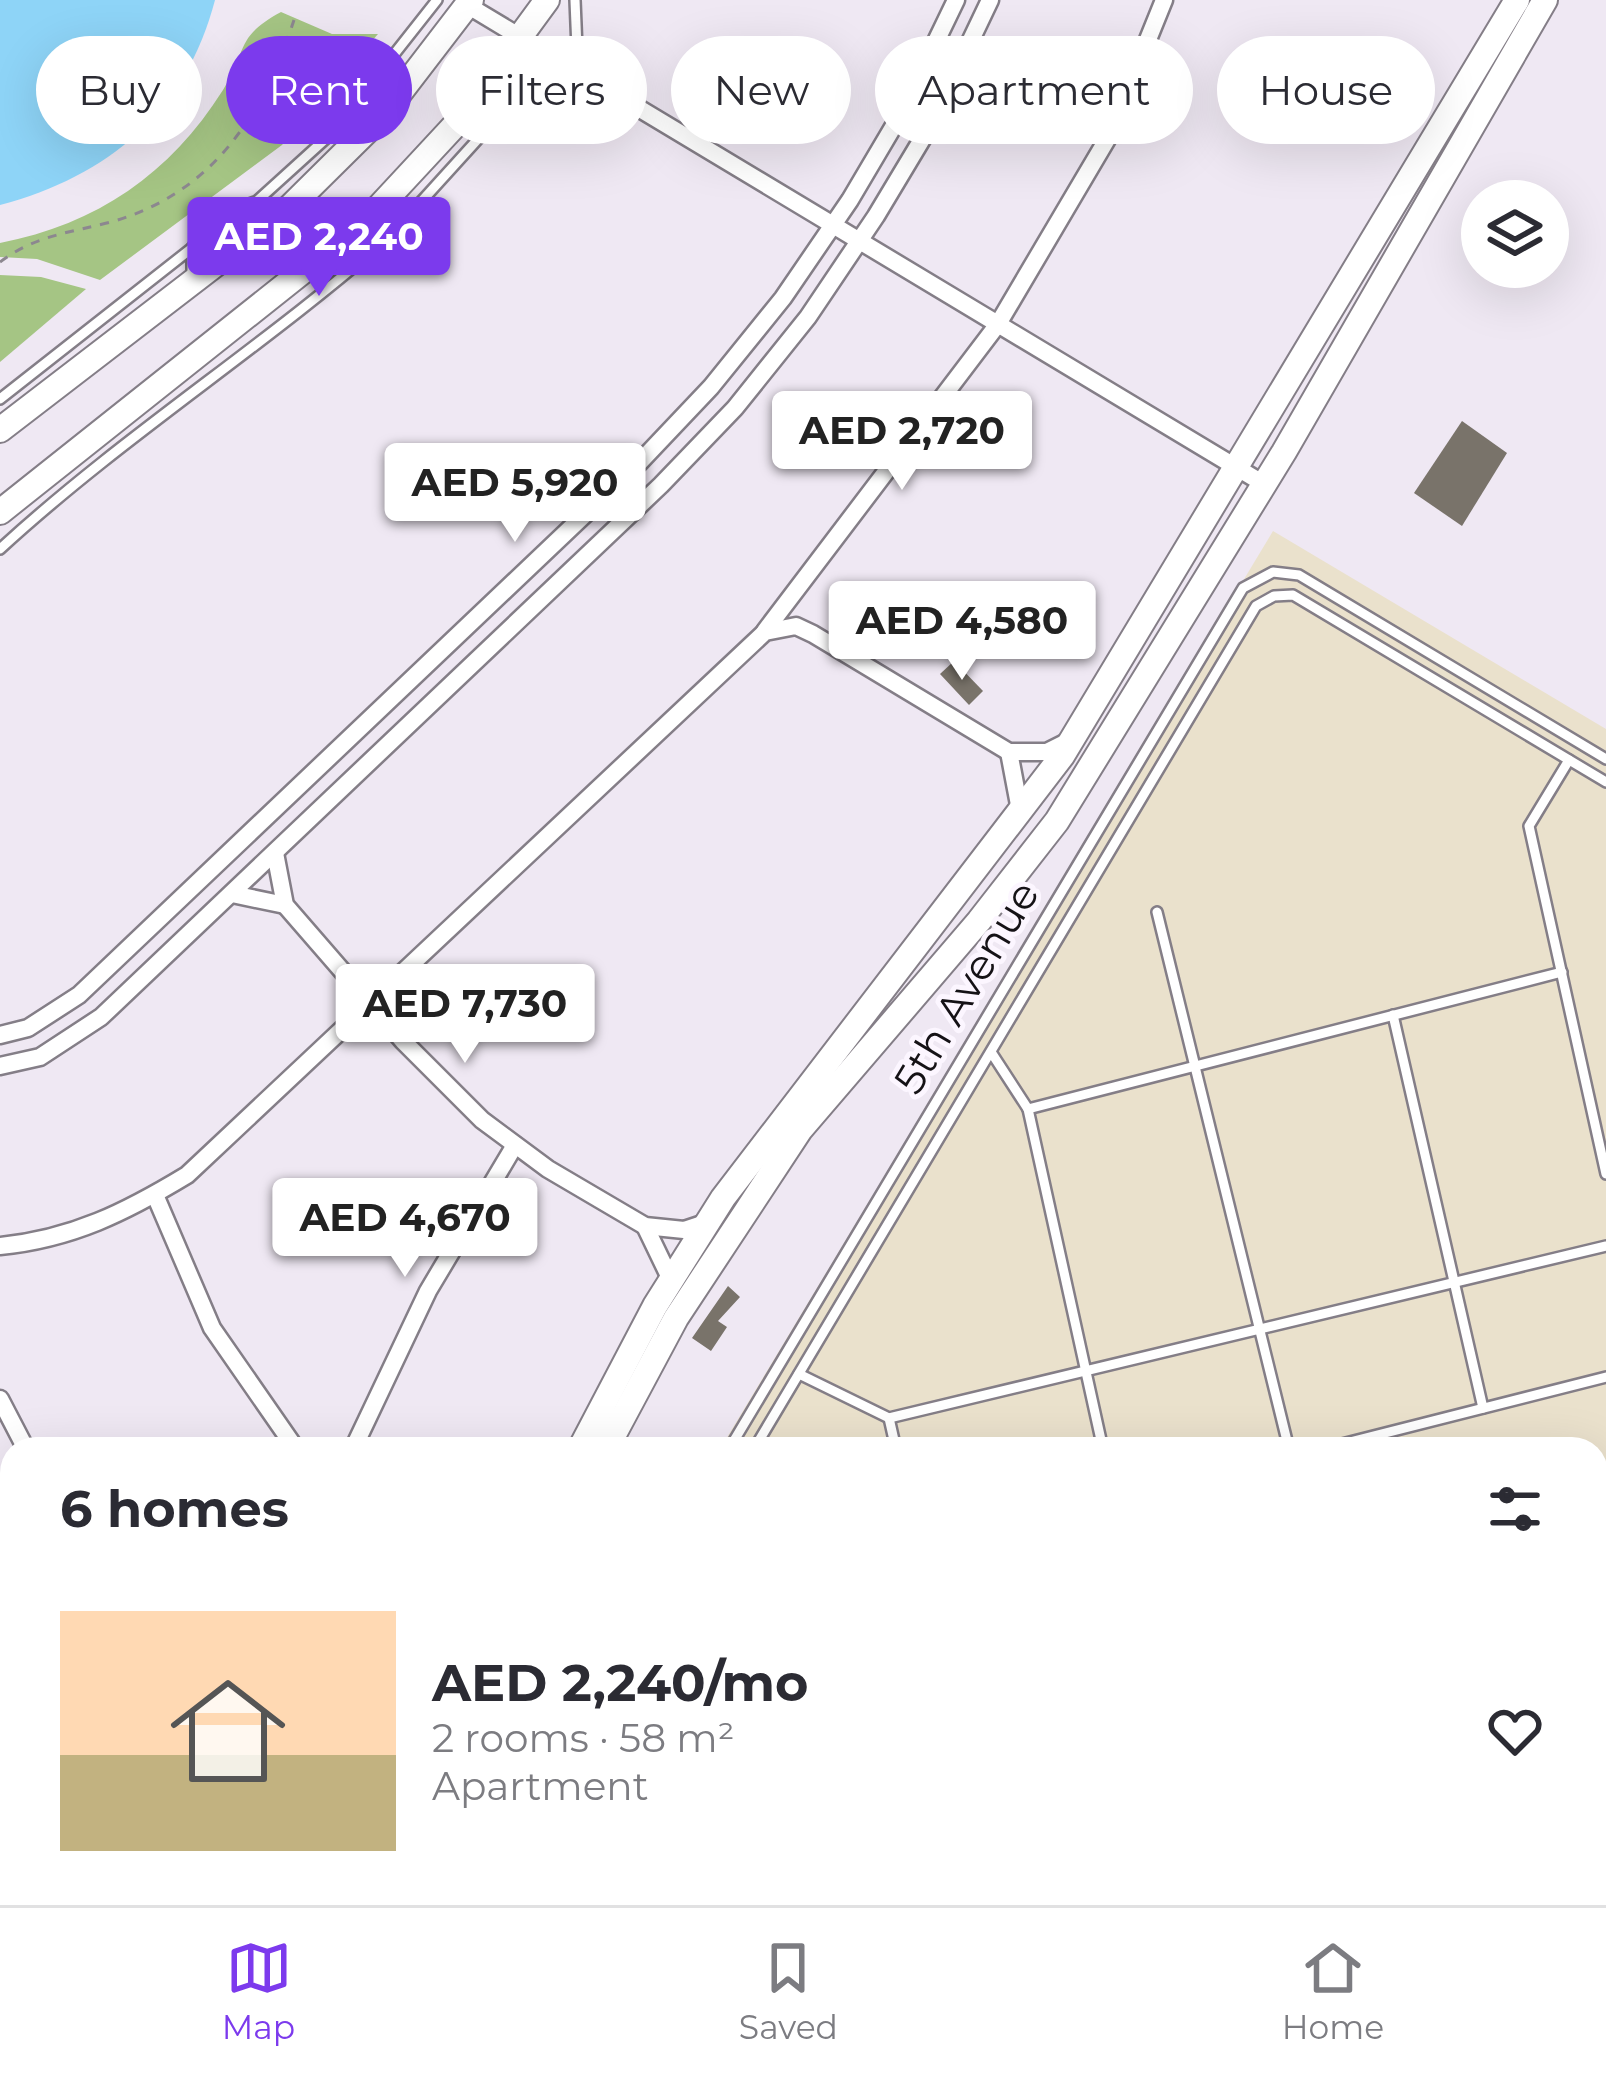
<!DOCTYPE html>
<meta charset="utf-8">
<style>
body{margin:0;font-family:Montserrat,sans-serif;background:#f7f7f7;color:#2b2b33;height:100vh;display:flex;flex-direction:column;font-size:45px;white-space:nowrap}
*{box-sizing:border-box;margin:0}
p{font-size:39px;color:#7c7c81}
.icon{flex:none;width:66px;height:66px;fill:none;stroke:currentColor;stroke-width:2;stroke-linecap:round;stroke-linejoin:round}
.map{position:relative;flex:1;overflow:hidden}
.panel{position:absolute;left:0px;top:1437px;width:1608px;height:468px;display:flex;flex-direction:column;background:#fff;border-radius:36px 36px 0 0;box-shadow:0 12px 48px #0002}
.panel>*{flex:none}
.banner{position:absolute;left:36px;top:36px;width:1536px;height:108px;display:flex;gap:24px}
.buttons{position:absolute;left:1461px;top:180px;display:grid;gap:24px}
.buttons a{display:grid;place-items:center;width:108px;height:108px;border-radius:50%;background:#fff;box-shadow:0 12px 48px #0002;font-size:60px}
.price{position:absolute;translate:-50% -102px;padding:0 27px;border-radius:12px;background:#fff;color:#222;font-size:39px;line-height:78px;filter:drop-shadow(0 3px 6px #0008)}
.price::after{content:'';position:absolute;left:50%;top:72px;width:36px;height:27px;margin-left:-18px;background:inherit;clip-path:polygon(0 0,100% 0,50% 100%)}
.price.current{background:#7c3aed;color:#fff}
ul{padding:0;list-style:none}
li{display:flex;align-items:center;gap:36px;height:300px;padding:0 60px}
li+li{border-top:3px solid #e1e1e2}
li span{display:grid;place-items:center;flex:none;width:336px;height:240px;border-radius:0px;color:#555}
li>.icon{margin-inline-start:auto}
span .icon{width:144px;height:144px;fill:#fffc;stroke-width:1}
li b{font-size:51px}
h2{display:flex;justify-content:space-between;align-items:center;height:144px;padding:0 60px;font-size:51px}
.chip{padding:0 42px;border-radius:54px;background:#fff;box-shadow:0 12px 48px #0002;font-size:42px;line-height:108px}
.chip.current{background:#7c3aed;color:#fff}
.tabs{display:flex;justify-content:space-around;align-items:center;height:168px;border-top:3px solid #e1e1e2;background:#fff;font-size:33px;color:#7c7c81}
.tabs a{display:grid;justify-items:center;gap:6px}
.tabs .current{color:#7c3aed}
.map>svg:first-child{display:block}
.education{fill:#eae1cc}
.green{fill:#a5c584}
.water{fill:#8ed4f7}
.building{fill:#79736a}
.lines{fill:none;stroke-linecap:round;stroke-linejoin:round}
.service-casing{stroke:#847e87;stroke-width:14}
.minor-casing{stroke:#847e87;stroke-width:21}
.secondary-casing{stroke:#847e87;stroke-width:28}
.path{stroke:#8c878f;stroke-width:3;stroke-dasharray:9 9;stroke-linecap:butt}
.service{stroke:#fff;stroke-width:9}
.minor{stroke:#fff;stroke-width:16}
.secondary{stroke:#fff;stroke-width:24}
.labels{text-anchor:middle;stroke-width:10;stroke-linejoin:round;paint-order:stroke}
.street-label{font-size:42px;fill:#151216;stroke:#fcf6ff}
</style>
<div class="map">
<svg width="1606" height="1905" viewBox="0 0 1606 1905">
<rect width="100%" height="100%" fill="#efe8f3"/>
<polygon class="education" points="1273,531 1606,729 1606,1905 445,1905 453,1893 1596,1893 1596,1449 720,1449"/>
<g class="green">
<path d="M 281,12 L 332,34 L 378,34 L 282,145 L 100,280 L 37,259 L 0,257 L 0,243 C 97,224 170,174 223,90 C 248,49 235,37 281,12 Z"/>
<polygon points="0,275 41,277 86,289 0,362"/>
</g>
<path class="water" d="M 0,0 L 215,0 C 186,111 109,176 0,205 Z"/>
<g class="building">
<polygon points="1462,421 1507,453 1462,526 1414,493"/>
<polygon points="954,661 983,691 969,705 940,674"/>
<polygon points="728,1286 740,1297 718,1321 727,1327 711,1351 692,1338"/>
</g>
<g class="lines">
<defs>
<g id="service">
<polyline points="575,0 577,49 592,78"/>
<polyline points="390,236 498,117 538,102 623,100"/>
<polyline points="192,277 192,248 211,218 257,201 332,133 437,0"/>
<polyline points="0,399 192,248"/>
<path d="M 0,549 C 123,436 265,346 390,236 L 389,202"/>
<polyline points="1569,760 1529,826 1606,1174"/>
<polyline points="1157,912 1289,1449"/>
<polyline points="1393,1015 1483,1408"/>
<polyline points="991,1052 1028,1109 1562,972"/>
<polyline points="1028,1109 1103,1449"/>
<polyline points="799,1374 889,1418 1606,1246"/>
<polyline points="889,1418 896,1449"/>
<polyline points="729,1449 1243,588 1273,572 1299,575 1606,759"/>
<polyline points="754,1449 1256,606 1274,596 1293,595 1606,782"/>
<polyline points="1322,1449 1606,1377"/>
<polyline points="1596,1538 1606,1520"/>
<polyline points="1596,1614 1606,1620"/>
<polyline points="1596,1784 1606,1767"/>
<polyline points="931,1893 952,1905"/>
<polyline points="1194,1893 1216,1905"/>
<polyline points="457,1905 464,1893"/>
<polyline points="482,1905 489,1893"/>
<polyline points="815,1905 822,1893"/>
<polyline points="1231,1905 1238,1893"/>
</g>
<g id="minor">
<polyline points="467,5 1264,484"/>
<polyline points="765,631 998,324 1109,136 1164,0"/>
<polyline points="1009,752 1020,810"/>
<polyline points="275,853 285,905 403,1041 482,1120 548,1169 645,1226 684,1230 708,1222"/>
<polyline points="232,894 285,905"/>
<polyline points="0,1035 28,1028 79,995 639,463 711,387 783,298 850,200 902,112 956,0"/>
<polyline points="0,1066 40,1057 101,1017 661,485 735,408 808,317 876,216 930,126 990,0"/>
<polyline points="155,1195 212,1328 296,1449"/>
<polyline points="645,1226 671,1280"/>
<path d="M 0,1246 C 72,1239 126,1212 187,1175 L 765,632 L 796,626 L 813,634 L 1009,752 L 1047,752 L 1067,742"/>
<polyline points="0,1399 26,1449"/>
<polyline points="353,1449 428,1291 515,1145"/>
<polyline points="0,1723 12,1703"/>
<polyline points="0,1809 12,1816"/>
<polyline points="108,1905 115,1893"/>
</g>
<g id="secondary">
<polyline points="0,430 290,207 382,116 471,0"/>
<polyline points="0,512 366,221 457,123 547,0"/>
<polyline points="580,1449 655,1306 723,1198 1062,756 1517,0"/>
<polyline points="606,1449 676,1318 800,1130 979,921 1057,821 1284,452 1545,0"/>
<polyline points="376,1905 383,1893"/>
<polyline points="404,1905 410,1893"/>
</g>
</defs>
<use href="#service" class="service-casing"/>
<use href="#minor" class="minor-casing"/>
<use href="#secondary" class="secondary-casing"/>
<path class="path" d="M 0,262 C 36,235 69,233 111,222 C 213,193 262,116 294,20"/>
<use href="#service" class="service"/>
<use href="#minor" class="minor"/>
<use href="#secondary" class="secondary"/>
</g>
<g class="labels">
<g class="street-label">
<text transform="translate(966 987) rotate(-59)" y="15">5th Avenue</text>
</g>
</g>
</svg>
<div class="buttons">
<a><svg class="icon" aria-label="layers" viewBox="0 0 24 24"><path d="M12 4l9 5-9 5-9-5zM3 14l9 5 9-5"/></svg></a>
</div>
<b class="price current" style="left:319px;top:299px">AED 2,240</b>
<b class="price" style="left:902px;top:493px">AED 2,720</b>
<b class="price" style="left:515px;top:545px">AED 5,920</b>
<b class="price" style="left:962px;top:683px">AED 4,580</b>
<b class="price" style="left:465px;top:1066px">AED 7,730</b>
<b class="price" style="left:405px;top:1280px">AED 4,670</b>
<div class="banner">
<a class="chip">Buy</a>
<a class="chip current">Rent</a>
<a class="chip">Filters</a>
<a class="chip">New</a>
<a class="chip">Apartment</a>
<a class="chip">House</a>
</div>
<section class="panel">
<h2>6 homes<svg class="icon" aria-label="filters" viewBox="0 0 24 24"><path d="M4 7h16M4 17h16"/><circle cx="9" cy="7" r="2"/><circle cx="15" cy="17" r="2"/></svg></h2>
<ul>
<li><span style="background:linear-gradient(#ffd9b3 60%,#c2b280 0)"><svg class="icon" aria-label="home" viewBox="0 0 24 24"><path d="M3 11l9-7 9 7M6 9v11h12V9"/></svg></span><div><b>AED 2,240/mo</b><p>2 rooms · 58 m²</p><p>Apartment</p></div><svg class="icon" aria-label="heart" viewBox="0 0 24 24"><path d="M12 20l-8-8c-3-5 5-10 8-4 3-6 11-1 8 4z"/></svg></li>
</ul>
</section>
</div>
<nav class="tabs">
<a class="current"><svg class="icon" aria-label="map" viewBox="0 0 24 24"><path d="M3 6l6-2 6 2 6-2v14l-6 2-6-2-6 2zM9 4v14M15 6v14"/></svg>Map</a>
<a><svg class="icon" aria-label="saved" viewBox="0 0 24 24"><path d="M7 4h10v16l-5-4-5 4z"/></svg>Saved</a>
<a><svg class="icon" aria-label="home" viewBox="0 0 24 24"><path d="M3 11l9-7 9 7M6 9v11h12V9"/></svg>Home</a>
</nav>
